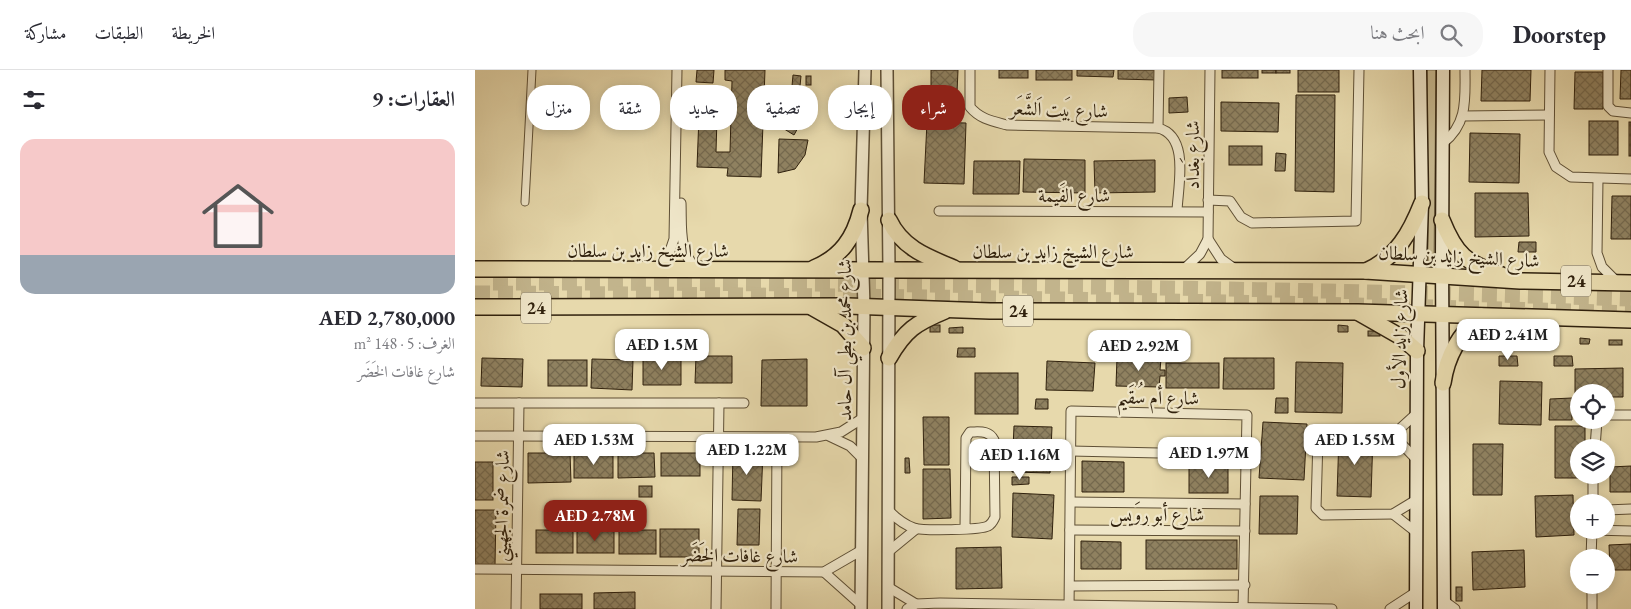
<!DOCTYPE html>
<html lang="ar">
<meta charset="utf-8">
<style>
body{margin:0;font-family:"EB Garamond",Amiri,serif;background:#f7f7f7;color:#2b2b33;direction:rtl;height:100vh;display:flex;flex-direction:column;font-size:19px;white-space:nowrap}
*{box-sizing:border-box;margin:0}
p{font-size:16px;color:#7c7c81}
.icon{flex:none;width:28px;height:28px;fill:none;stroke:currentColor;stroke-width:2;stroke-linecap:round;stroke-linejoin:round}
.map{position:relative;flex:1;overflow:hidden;direction:ltr}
.details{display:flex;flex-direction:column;background:#fff;width:475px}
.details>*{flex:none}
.hud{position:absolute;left:15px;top:15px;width:475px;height:45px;direction:rtl;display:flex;gap:10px}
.fabs{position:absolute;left:1095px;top:314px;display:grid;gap:10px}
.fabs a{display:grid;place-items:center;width:45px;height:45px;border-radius:50%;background:#fff;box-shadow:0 2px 12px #0003;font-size:25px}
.price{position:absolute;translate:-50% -42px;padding:0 11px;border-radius:10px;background:#fff;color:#222;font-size:16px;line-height:32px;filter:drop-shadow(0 1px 2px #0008)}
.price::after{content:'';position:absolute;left:50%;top:30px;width:15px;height:11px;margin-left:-8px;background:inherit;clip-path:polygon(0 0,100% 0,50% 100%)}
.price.selected{background:#8f2418;color:#fff}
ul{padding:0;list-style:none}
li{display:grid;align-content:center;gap:10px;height:265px;padding:0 20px}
li span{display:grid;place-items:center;height:155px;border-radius:15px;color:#555}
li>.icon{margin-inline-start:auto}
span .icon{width:90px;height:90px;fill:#fffc;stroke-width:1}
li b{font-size:21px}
h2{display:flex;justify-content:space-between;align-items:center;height:60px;padding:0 20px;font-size:21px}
.pill{padding:0 18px;border-radius:20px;background:#fff;box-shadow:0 2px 12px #0003;font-size:18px;line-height:45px}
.pill.selected{background:#8f2418;color:#fff}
header{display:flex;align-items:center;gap:30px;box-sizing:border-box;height:70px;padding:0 25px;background:#fff;border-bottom:1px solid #e1e1e2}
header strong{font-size:24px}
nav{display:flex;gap:28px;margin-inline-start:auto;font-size:18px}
.search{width:350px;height:45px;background:#f7f7f7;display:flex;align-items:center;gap:12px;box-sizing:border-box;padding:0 18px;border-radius:20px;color:#7c7c81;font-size:19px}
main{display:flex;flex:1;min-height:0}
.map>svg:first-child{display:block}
.green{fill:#c8ba91;stroke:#7c6e4f}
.building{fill:url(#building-cross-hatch);stroke:#30210d}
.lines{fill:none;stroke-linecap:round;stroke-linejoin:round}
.trunk-tunnel{stroke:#c2b48c;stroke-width:15;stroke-dasharray:15 8;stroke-linecap:butt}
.pedestrian-casing{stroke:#5e4f35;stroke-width:9}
.minor-casing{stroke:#5e4f35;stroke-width:11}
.tertiary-casing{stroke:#5e4f35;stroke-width:14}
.secondary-casing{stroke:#30210d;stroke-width:15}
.primary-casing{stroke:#30210d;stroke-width:18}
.pedestrian{stroke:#efe6c9;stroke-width:7}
.minor{stroke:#efe6c9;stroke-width:9}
.tertiary{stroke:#efe6c9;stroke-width:11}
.secondary{stroke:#efe6c9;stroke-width:12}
.primary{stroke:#e7d9ac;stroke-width:15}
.labels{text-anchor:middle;stroke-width:4.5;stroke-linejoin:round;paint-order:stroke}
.shield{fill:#efe6c9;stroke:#695c45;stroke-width:1}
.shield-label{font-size:18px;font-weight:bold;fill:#30210d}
.street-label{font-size:19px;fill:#30210d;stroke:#efe6c9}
</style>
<header>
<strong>Doorstep</strong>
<div class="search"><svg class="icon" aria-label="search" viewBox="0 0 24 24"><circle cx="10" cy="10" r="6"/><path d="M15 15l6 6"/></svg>ابحث هنا</div>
<nav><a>الخريطة</a><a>الطبقات</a><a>مشاركة</a></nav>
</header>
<main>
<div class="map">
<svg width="1156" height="539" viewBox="0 0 1156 539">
<defs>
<pattern id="building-cross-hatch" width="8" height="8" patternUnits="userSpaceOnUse" patternTransform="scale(1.25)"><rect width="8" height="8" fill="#8f8160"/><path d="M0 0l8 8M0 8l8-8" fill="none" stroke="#75694e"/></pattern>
</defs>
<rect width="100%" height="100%" fill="#e7d9ac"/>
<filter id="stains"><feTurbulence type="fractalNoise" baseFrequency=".004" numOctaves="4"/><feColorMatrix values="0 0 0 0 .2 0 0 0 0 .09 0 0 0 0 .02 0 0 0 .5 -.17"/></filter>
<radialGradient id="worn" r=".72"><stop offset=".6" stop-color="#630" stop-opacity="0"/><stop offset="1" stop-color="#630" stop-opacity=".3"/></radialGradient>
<polygon class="green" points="952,0 961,0 959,191 953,191"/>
<g class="building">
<polygon points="222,0 239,0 238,13 221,12"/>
<polygon points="250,0 290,0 286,107 252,106 253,98 222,97 224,46 242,47 241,82 255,82 257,11 250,10"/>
<polygon points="456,0 483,0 482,23 456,23"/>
<rect x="524" y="0" width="29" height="8"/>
<rect x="561" y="0" width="36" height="10"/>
<polygon points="602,0 639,0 638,7 602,6"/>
<polygon points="643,0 683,0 683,10 643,9"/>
<rect x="747" y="0" width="36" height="8"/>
<rect x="787" y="0" width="14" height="3"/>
<rect x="801" y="0" width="14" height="3"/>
<rect x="823" y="0" width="41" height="22"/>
<polygon points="1007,0 1056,0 1055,31 1006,31"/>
<polygon points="1146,0 1156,0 1156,29 1145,29"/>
<polygon points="1100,2 1128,2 1128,39 1099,39"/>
<polygon points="318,5 326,6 325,16 317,16"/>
<rect x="331" y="6" width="5" height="9"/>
<polygon points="474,25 474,40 456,40 456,26"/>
<polygon points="821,25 860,25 859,122 820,121"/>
<polygon points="712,27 713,42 694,43 694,28"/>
<polygon points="746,32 804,33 803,62 746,61"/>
<polygon points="313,47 325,54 319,65 306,57"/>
<rect x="1114" y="51" width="29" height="34"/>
<polygon points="452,52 491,53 489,114 449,113"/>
<rect x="1154" y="52" width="2" height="34"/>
<polygon points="995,63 1045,64 1044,113 994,112"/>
<polygon points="304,69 333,70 330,85 320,99 303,103"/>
<rect x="754" y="76" width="33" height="19"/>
<polygon points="801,83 811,84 810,101 800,101"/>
<polygon points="549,89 610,90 610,123 548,122"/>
<polygon points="680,90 680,122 620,123 619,91"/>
<polygon points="499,91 545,91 544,124 498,124"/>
<polygon points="1000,123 1053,123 1054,166 1000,167"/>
<polygon points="1137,126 1156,126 1156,169 1136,169"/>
<polygon points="1044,172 1061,172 1061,182 1043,182"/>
<rect x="455" y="255" width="10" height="7"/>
<polygon points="863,255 873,256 873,262 863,262"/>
<polygon points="488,257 488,263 474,263 474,258"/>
<rect x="893" y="261" width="12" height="5"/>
<polygon points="1105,268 1115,269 1114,274 1105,274"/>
<rect x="1134" y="270" width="13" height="5"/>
<polygon points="483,278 500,278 500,287 482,287"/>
<polygon points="221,286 257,286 257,313 220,313"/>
<polygon points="1024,286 1042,286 1043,296 1024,296"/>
<polygon points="1079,286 1097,286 1098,296 1079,296"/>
<polygon points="168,287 206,288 206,315 168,315"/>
<polygon points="7,288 48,289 47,317 6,316"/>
<polygon points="642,288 686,289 685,300 690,300 690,306 685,306 684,317 641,316"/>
<polygon points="749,288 799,288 799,319 748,319"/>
<polygon points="117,289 158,290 157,320 116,318"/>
<polygon points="332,289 332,336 286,336 287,290"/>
<rect x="73" y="290" width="39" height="26"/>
<polygon points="572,291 620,293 618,321 571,320"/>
<polygon points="821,292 868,293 867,343 820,342"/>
<rect x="691" y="293" width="53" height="25"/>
<polygon points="1148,298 1148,327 1131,327 1131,322 1104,322 1104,327 1100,327 1100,299"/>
<rect x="500" y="303" width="43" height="41"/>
<polygon points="1025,311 1067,312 1066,355 1024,354"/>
<polygon points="801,328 813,328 813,343 800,343"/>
<polygon points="1097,328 1097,350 1074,350 1075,329"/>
<polygon points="561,329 573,329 573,339 560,339"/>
<polygon points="448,347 474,347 474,395 449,395"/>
<polygon points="788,352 832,354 829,410 784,408"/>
<polygon points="539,356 577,357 575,403 537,402"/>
<polygon points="1080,356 1110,356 1110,378 1104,378 1104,405 1109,405 1109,408 1080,408"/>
<polygon points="864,365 898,366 896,427 862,426"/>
<polygon points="998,374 1028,374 1027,425 998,425"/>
<polygon points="258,381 288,382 286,431 257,430"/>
<polygon points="53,383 95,383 96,412 53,413"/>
<rect x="99" y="383" width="39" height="25"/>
<polygon points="143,383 179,383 180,407 143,408"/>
<rect x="186" y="383" width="39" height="23"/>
<polygon points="430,388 434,388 435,403 430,403"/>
<polygon points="607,391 649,392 649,422 607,422"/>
<rect x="0" y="392" width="18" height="38"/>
<rect x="714" y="395" width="39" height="28"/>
<polygon points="1156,396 1156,422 1135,422 1135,397"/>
<polygon points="448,399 475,399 476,448 448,449"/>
<polygon points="537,407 554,407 554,414 537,415"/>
<rect x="164" y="416" width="13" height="11"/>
<polygon points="538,423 579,425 577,469 537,467"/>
<polygon points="1098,425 1099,465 1061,467 1060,426"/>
<polygon points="785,426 823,426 822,464 784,464"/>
<rect x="83" y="438" width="13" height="11"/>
<polygon points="263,439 285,439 284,475 262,475"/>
<polygon points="0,440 21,440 20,495 0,495"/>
<rect x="185" y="459" width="39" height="28"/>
<rect x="61" y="460" width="37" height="23"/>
<rect x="102" y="460" width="37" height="23"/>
<rect x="144" y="460" width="37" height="24"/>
<rect x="671" y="470" width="91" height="29"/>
<polygon points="606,471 646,472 646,499 606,499"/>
<polygon points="1156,474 1156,500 1135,500 1134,475"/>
<polygon points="526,477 527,518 481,519 481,478"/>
<polygon points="1049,480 1050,517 998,520 997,482"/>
<rect x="981" y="517" width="6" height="14"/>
<polygon points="160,522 160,539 119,539 119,523"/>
<rect x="65" y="524" width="42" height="15"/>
</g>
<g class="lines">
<g class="trunk-tunnel">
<path d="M 18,213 C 397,213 777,217 1156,229"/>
<path d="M 0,223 C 385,225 771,230 1156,243"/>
</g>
<defs>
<polyline id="pedestrian" points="50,132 57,0"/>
<g id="minor">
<path d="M 495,0 L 495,37 C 505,49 517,51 532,55 L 683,58 C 715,66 703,116 702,141"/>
<polyline points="1075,0 1074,82 1081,97 1096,107 1156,109"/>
<polyline points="1133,0 1133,36 1138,41 1156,43"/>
<polyline points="988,46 1074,45"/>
<polyline points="683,58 684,0"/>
<path d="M 968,73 C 993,54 990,28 990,0"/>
<polyline points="1123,109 1122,183 1127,197 1143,213"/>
<polyline points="733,130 755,131 766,147 777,153 881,151 884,0"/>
<path d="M 206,133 C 207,157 203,183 223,200"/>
<polyline points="464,141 733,142"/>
<polyline points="733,169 746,189 761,200"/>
<polyline points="181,198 193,187 199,169 202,0"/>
<polyline points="708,200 725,184 733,169 735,0"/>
<polyline points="0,333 269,333"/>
<polyline points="1131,345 1156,345"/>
<polyline points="918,365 941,344"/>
<polyline points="0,366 341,367 366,362 388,348"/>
<polyline points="354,366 375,376 387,388"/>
<polyline points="1120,378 1122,350"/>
<polyline points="596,381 772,385"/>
<polyline points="941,389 918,365 850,360 843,368 841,438 848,445 918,444 941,430"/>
<polyline points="596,432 770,434"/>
<polyline points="1118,432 1118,405"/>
<polyline points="1131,440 1156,439"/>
<path d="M 414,441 C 421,448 430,455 439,458 C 448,461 506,460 513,456 C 517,454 518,451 520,447 L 519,370 C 514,360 505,362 495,362 L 491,368 L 490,459"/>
<polyline points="918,444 941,462"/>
<polyline points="595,460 770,461"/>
<polyline points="1117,460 1156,461"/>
<polyline points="413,482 441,459"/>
<polyline points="1116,488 1117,460"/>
<polyline points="0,499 349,502 387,480"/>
<polyline points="349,502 386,535"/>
<polyline points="1117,515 1117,539"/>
<polyline points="595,516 770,515"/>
<polyline points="413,517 441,534"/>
<polyline points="969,531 980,539"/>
<polyline points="41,539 44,333"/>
<polyline points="241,539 244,333"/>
<polyline points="301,539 302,368"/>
<polyline points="432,539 441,534 465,533 857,539"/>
<polyline points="594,539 596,341 772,345 768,538"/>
<polyline points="915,539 941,522"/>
</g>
<g id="tertiary">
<polyline points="412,0 414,201 413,539"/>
<polyline points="386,539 389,237 386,140 390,0"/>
</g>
<g id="secondary">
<polyline points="968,0 967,190 969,539"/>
<polyline points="941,539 942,281 947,133 945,0"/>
</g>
<g id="primary">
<path d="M 414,150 C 427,178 452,187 479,198"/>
<path d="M 967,150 C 981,185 991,193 1027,205"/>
<path d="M 339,198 C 366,187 379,168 386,140"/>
<polyline points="0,199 890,201 1045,211 1156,213"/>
<path d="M 891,201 C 922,187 935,163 947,133"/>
<polyline points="0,237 373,236 515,241 883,242 1156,250"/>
<polyline points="338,238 368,255 388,278"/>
<polyline points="884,243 926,267 942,281"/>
<path d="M 414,288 C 430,260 441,253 470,241"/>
<path d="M 968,313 C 972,285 984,264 1006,246"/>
</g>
</defs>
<use href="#pedestrian" class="pedestrian-casing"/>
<use href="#minor" class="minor-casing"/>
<use href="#tertiary" class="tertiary-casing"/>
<use href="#secondary" class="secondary-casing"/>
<use href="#primary" class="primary-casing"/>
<use href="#pedestrian" class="pedestrian"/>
<use href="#minor" class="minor"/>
<use href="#tertiary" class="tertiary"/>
<use href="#secondary" class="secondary"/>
<use href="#primary" class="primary"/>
</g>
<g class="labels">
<g class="shield">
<rect x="1086" y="195.5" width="30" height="31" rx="4"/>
<rect x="46" y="222.5" width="30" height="31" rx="4"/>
<rect x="528" y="225.5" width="30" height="31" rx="4"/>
</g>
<g class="shield-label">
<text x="1101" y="217">24</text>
<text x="61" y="244">24</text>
<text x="543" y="247">24</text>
</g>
<g class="street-label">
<text transform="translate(584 39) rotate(2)" y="7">شارع بَيت اَلشَّعَر</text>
<text transform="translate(717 85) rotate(-90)" y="7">شارع بَغداد</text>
<text x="599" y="132">شارع الفَيمة</text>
<text x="173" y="187">شارع الشيخ زايد بن سلطان</text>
<text x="578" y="188">شارع الشيخ زايد بن سلطان</text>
<text transform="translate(984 186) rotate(3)" y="7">شارع الشيخ زايد بن سلطان</text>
<text transform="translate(924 269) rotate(-88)" y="7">شارع زايد الأول</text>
<text transform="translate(369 270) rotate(-90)" y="7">شارع محمد بن بطي آل حامد</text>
<text transform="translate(683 327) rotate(1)" y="7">شارع أم سُقَيم</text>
<text transform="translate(26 436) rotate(-89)" y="7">شارع ضمرة الجهيني</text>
<text x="682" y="451">شارع أبو روَيس</text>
<text transform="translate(265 485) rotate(1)" y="7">شارع غافات الخَضَر</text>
</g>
</g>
<rect width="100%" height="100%" filter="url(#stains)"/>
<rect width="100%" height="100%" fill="url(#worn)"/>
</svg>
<div class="fabs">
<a><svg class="icon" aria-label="locate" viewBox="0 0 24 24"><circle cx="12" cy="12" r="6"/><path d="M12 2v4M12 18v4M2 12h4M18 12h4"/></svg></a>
<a><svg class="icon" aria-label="layers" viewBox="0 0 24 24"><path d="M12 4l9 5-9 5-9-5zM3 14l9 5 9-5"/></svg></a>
<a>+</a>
<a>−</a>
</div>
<b class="price" style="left:1033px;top:291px">AED 2.41M</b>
<b class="price" style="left:187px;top:301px">AED 1.5M</b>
<b class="price" style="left:664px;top:302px">AED 2.92M</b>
<b class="price" style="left:119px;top:396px">AED 1.53M</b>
<b class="price" style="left:880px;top:396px">AED 1.55M</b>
<b class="price" style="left:272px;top:406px">AED 1.22M</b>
<b class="price" style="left:734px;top:409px">AED 1.97M</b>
<b class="price" style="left:545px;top:411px">AED 1.16M</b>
<b class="price selected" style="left:120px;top:472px">AED 2.78M</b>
<div class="hud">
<a class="pill selected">شراء</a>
<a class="pill">إيجار</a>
<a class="pill">تصفية</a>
<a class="pill">جديد</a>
<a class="pill">شقة</a>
<a class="pill">منزل</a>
</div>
</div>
<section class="details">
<h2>العقارات: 9<svg class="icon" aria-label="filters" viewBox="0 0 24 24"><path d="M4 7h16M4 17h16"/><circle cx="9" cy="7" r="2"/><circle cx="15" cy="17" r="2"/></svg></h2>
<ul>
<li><span style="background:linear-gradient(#f6c9c9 75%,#9aa5b1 0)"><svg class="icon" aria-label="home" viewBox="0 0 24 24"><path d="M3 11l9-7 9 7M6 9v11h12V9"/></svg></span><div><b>AED 2,780,000</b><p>الغرف: 5 · 148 m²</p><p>شارع غافات الخَضَر</p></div></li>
</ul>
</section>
</main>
